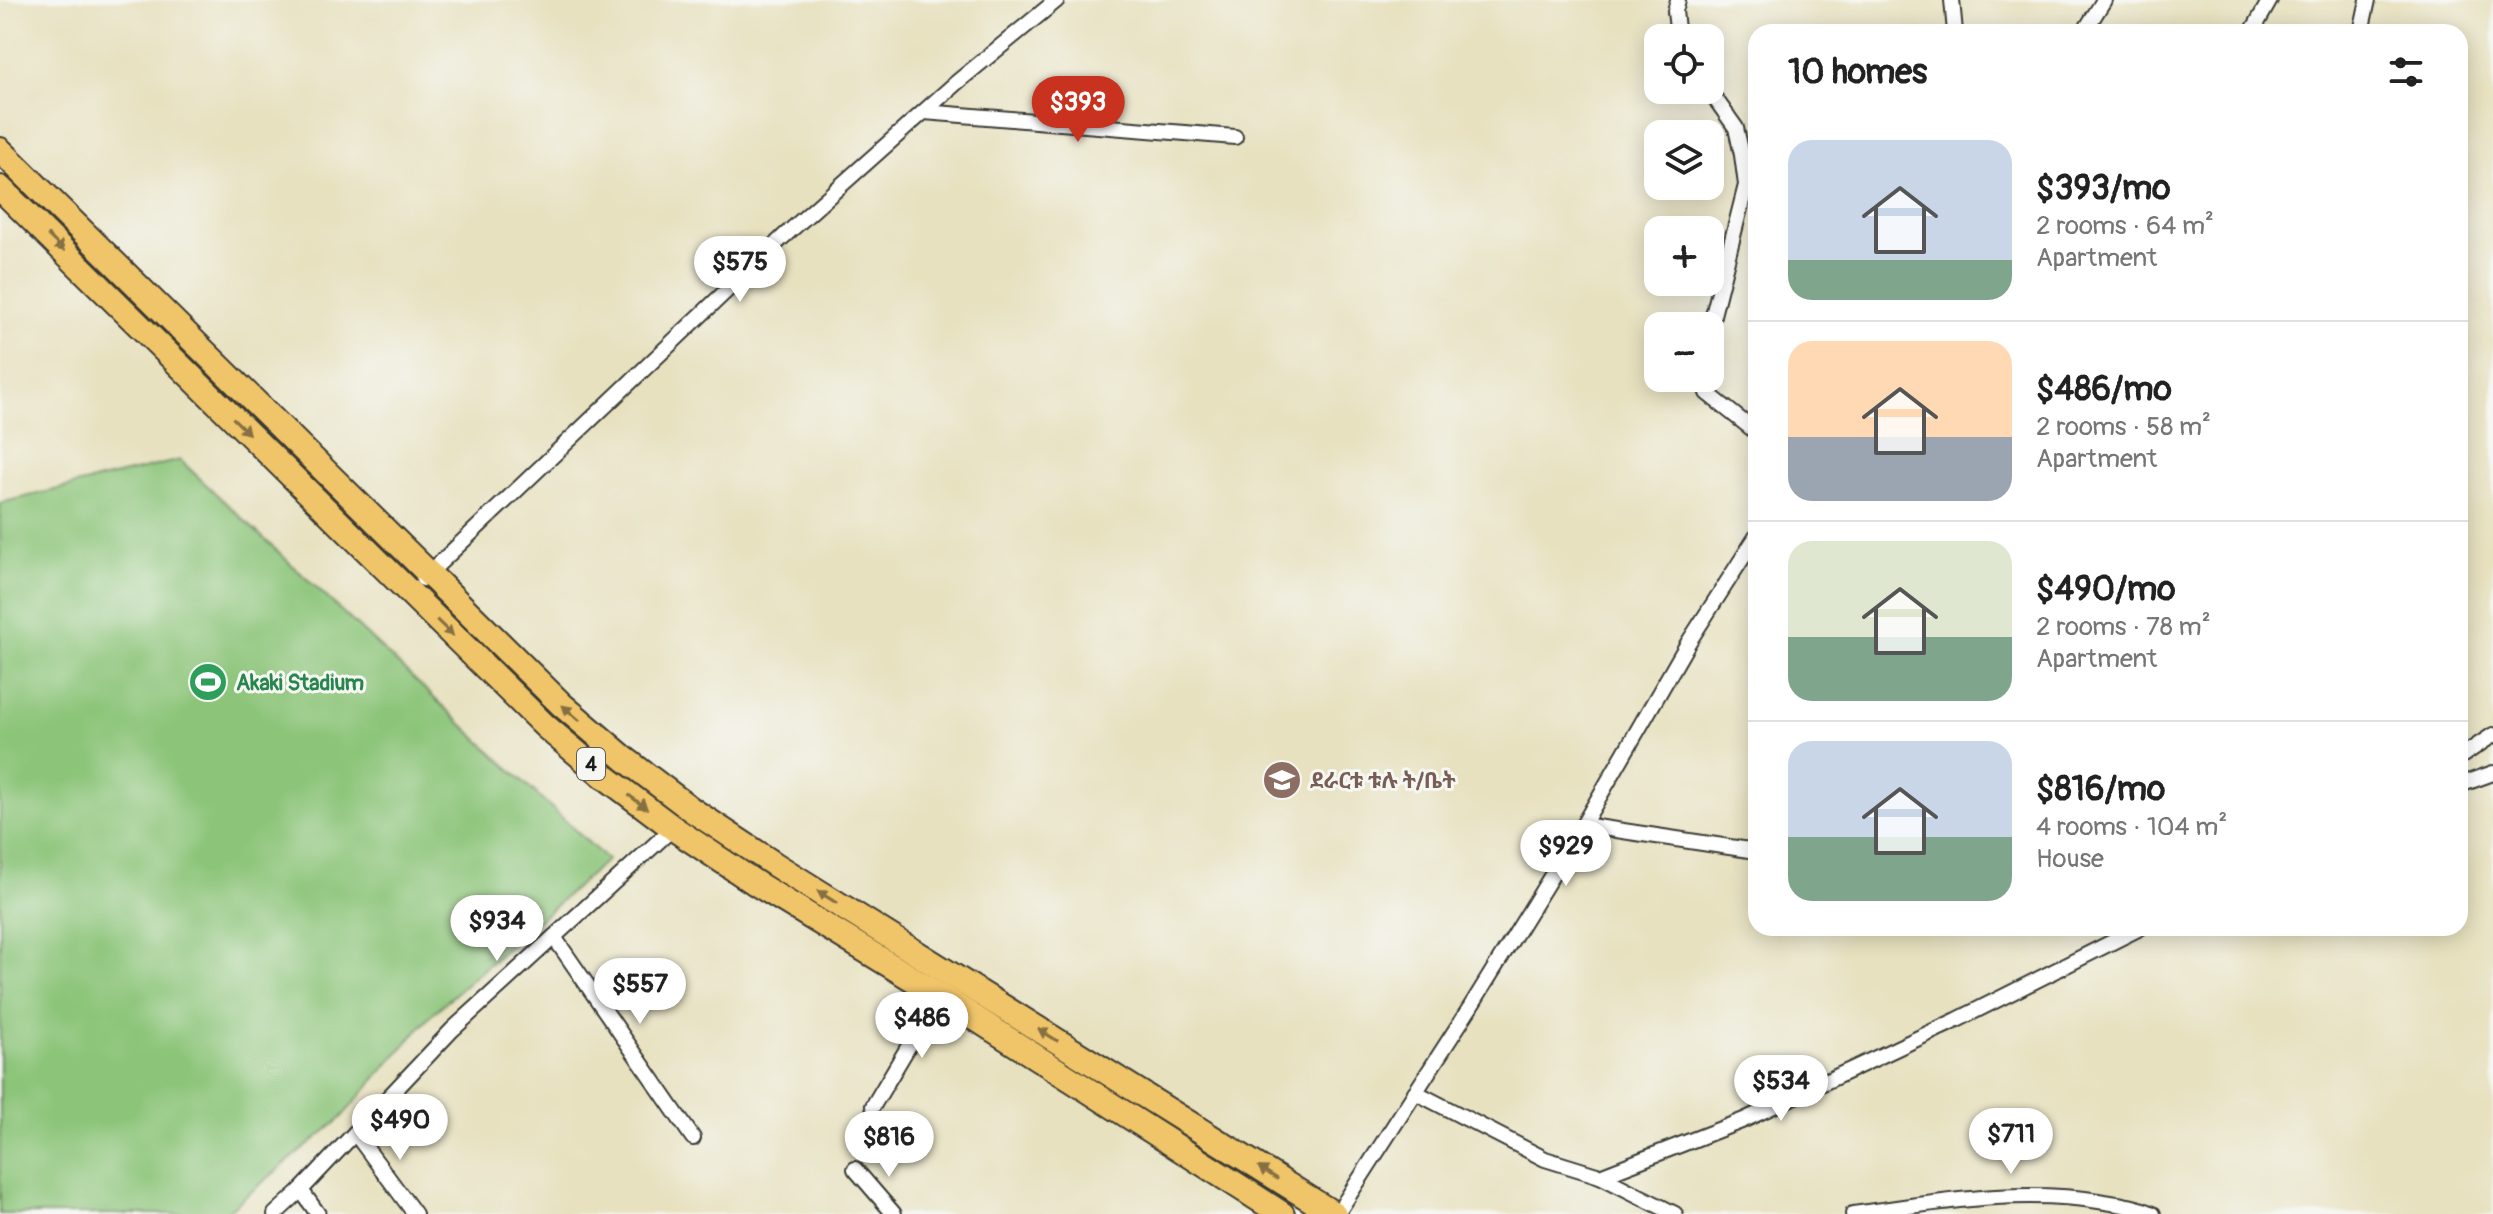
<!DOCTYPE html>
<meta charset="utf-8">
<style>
body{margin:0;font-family:Pangolin,"Noto Sans Ethiopic",sans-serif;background:#f6f6f6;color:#222;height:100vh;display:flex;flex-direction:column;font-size:30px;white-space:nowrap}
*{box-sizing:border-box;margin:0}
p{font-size:26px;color:#767676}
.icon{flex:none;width:44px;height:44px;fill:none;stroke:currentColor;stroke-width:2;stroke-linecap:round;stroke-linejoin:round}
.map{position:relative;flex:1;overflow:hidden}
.drawer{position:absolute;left:1748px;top:24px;width:720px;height:912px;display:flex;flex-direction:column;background:#fff;border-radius:24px;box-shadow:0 4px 20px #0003}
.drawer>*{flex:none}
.controls{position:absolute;left:1644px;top:24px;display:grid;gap:16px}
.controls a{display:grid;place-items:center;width:80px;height:80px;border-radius:16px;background:#fff;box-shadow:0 4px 20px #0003;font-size:40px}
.price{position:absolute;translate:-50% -68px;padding:0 18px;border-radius:28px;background:#fff;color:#222;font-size:26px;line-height:52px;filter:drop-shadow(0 2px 4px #0008)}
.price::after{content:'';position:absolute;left:50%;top:48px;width:24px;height:18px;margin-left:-12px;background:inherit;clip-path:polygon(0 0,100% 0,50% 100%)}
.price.selected{background:#c8321e;color:#fff}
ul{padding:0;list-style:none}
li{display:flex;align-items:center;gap:24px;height:200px;padding:0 40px}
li+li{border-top:2px solid #e0e0e0}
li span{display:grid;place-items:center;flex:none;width:224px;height:160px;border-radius:24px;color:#555}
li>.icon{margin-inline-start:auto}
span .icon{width:96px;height:96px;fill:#fffc;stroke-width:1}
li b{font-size:34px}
h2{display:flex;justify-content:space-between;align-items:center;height:96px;padding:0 40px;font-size:34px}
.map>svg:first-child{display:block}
.green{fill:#8cc579;stroke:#54704a;stroke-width:2}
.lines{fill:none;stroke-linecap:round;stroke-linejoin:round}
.minor-casing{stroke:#3a3a34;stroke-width:18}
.primary-casing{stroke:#3a3a34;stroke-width:28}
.minor{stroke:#fff;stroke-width:14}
.primary{stroke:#f0c469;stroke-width:24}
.oneway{fill:#867042}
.labels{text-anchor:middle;stroke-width:6;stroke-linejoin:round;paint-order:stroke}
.shield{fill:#f6f6f2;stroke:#5d5d5c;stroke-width:2}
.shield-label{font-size:20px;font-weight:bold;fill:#1c1c1c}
.leisure-label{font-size:22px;font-weight:bold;fill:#27864d;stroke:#f6f6f2;text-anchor:start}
.education-label{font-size:22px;font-weight:bold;fill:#785e54;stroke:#f6f6f2;text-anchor:start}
</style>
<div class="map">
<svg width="2493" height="1214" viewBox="0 0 2493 1214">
<rect width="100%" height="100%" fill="#f6f6f2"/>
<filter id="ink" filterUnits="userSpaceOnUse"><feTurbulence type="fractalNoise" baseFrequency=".0125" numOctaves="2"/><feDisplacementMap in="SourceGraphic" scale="16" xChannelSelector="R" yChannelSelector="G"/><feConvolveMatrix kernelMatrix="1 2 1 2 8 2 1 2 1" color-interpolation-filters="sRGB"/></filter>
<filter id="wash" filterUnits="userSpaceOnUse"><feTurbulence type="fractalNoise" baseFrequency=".006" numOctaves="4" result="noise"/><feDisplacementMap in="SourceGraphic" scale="32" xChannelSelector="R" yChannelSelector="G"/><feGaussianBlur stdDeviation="1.8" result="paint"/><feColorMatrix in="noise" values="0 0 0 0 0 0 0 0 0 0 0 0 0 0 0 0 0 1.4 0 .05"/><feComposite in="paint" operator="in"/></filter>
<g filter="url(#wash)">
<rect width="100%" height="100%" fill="#e7e1bf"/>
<polygon class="green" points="180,460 607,860 431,1015 341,1118 224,1214 0,1214 0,503"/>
</g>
<g filter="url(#ink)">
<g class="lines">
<defs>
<g id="minor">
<polyline points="1678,0 1675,11 1678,38"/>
<polyline points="1952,0 1955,32"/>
<polyline points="2084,32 2104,0"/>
<polyline points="2252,32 2270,0"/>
<polyline points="2361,32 2368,0"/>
<polyline points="1709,90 1736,128 1742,155 1746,185 1710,327"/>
<polyline points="924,112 1235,137"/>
<polyline points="1703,378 1707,393 1756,432"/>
<polyline points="423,579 783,237 956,83 1057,0"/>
<polyline points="2460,757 2493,735"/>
<polyline points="2460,785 2493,773"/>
<polyline points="1583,825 1756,851"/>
<polyline points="554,937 693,1138"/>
<polyline points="1415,1092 1545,1159 1600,1176 1744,1120 1957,1020 2140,928"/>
<polyline points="873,1106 939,995"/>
<polyline points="355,1133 415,1214"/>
<polyline points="855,1169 894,1214"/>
<polyline points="1600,1176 1675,1214"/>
<polyline points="301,1190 318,1214"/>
<polyline points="275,1214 301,1190 452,1030 673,828"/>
<polyline points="1337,1214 1471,1006 1583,825 1688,643 1756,537"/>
<path d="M 1853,1214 C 1935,1203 2016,1188 2099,1201 C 2118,1204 2136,1206 2153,1214"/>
</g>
<g id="primary">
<polyline points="0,150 562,705 625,759 692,810 774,864 1334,1214"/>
<polyline points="0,188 545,726 604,776 673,828 757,884 939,995 1282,1214"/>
</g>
</defs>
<use href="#minor" class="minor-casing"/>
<use href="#primary" class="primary-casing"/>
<use href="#minor" class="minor"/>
<use href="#primary" class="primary"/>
</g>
<defs><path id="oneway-solid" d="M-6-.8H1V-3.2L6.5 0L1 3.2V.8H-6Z" transform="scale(2)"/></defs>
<g class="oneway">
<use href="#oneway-solid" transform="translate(56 243) rotate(44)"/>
<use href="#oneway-solid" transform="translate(241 426) rotate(45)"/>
<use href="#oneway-solid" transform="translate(445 628) rotate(44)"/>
<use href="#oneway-solid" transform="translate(571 713) rotate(-139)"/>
<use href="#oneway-solid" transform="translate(638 802) rotate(37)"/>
<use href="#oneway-solid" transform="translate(827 897) rotate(-148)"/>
<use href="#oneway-solid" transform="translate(1048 1035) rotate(-148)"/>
<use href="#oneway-solid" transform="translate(1268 1173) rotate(-148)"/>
</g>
</g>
<defs>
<symbol id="stadium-disc" viewBox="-11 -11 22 22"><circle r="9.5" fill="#2e9e5b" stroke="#f6f6f2"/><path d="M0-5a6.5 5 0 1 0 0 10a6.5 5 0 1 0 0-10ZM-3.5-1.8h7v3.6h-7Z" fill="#fff"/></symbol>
<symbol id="school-disc" viewBox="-11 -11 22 22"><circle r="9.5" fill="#8d6e63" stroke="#f6f6f2"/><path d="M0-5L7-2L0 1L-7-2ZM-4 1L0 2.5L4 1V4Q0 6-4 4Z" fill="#fff"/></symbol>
</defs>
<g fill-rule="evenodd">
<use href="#stadium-disc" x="186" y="660" width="44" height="44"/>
<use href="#school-disc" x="1260" y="758" width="44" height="44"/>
</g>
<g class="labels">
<rect class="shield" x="577" y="748" width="28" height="32" rx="6"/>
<g class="shield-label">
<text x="591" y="771">4</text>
</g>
<g class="leisure-label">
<text x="236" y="690">Akaki Stadium</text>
</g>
<g class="education-label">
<text x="1310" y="788">ደራርቱ ቱሉ ት/ቤት</text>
</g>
</g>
</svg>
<div class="controls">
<a><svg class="icon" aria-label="locate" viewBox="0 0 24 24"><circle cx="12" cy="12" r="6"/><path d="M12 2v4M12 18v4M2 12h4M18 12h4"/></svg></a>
<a><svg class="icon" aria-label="layers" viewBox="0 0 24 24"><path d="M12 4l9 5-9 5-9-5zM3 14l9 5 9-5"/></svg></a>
<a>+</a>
<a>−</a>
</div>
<b class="price selected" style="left:1078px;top:144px">$393</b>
<b class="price" style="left:740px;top:304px">$575</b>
<b class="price" style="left:1566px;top:888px">$929</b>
<b class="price" style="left:497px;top:963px">$934</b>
<b class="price" style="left:640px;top:1026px">$557</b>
<b class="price" style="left:922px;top:1060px">$486</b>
<b class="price" style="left:1781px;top:1123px">$534</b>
<b class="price" style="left:400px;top:1162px">$490</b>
<b class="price" style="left:2011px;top:1176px">$711</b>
<b class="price" style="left:889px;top:1179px">$816</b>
<section class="drawer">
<h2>10 homes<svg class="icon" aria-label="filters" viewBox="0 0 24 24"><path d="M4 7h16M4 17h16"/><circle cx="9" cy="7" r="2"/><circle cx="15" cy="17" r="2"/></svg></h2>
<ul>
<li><span style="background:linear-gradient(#c9d6e8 75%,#7fa58c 0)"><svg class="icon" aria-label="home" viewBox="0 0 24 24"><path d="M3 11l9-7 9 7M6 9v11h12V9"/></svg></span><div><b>$393/mo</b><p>2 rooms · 64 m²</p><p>Apartment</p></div></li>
<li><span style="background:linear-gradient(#ffd9b3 60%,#9aa5b1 0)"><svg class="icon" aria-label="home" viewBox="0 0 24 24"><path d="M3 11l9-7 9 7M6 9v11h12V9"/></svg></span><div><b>$486/mo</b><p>2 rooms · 58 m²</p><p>Apartment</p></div></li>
<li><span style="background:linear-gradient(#dfe7d0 60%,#7fa58c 0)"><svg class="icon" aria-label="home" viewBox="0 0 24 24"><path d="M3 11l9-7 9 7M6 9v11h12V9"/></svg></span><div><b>$490/mo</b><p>2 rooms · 78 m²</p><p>Apartment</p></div></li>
<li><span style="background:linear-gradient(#c9d6e8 60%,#7fa58c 0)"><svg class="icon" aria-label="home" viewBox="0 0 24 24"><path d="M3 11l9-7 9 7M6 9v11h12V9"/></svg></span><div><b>$816/mo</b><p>4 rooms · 104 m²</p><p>House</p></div></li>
</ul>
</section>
</div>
